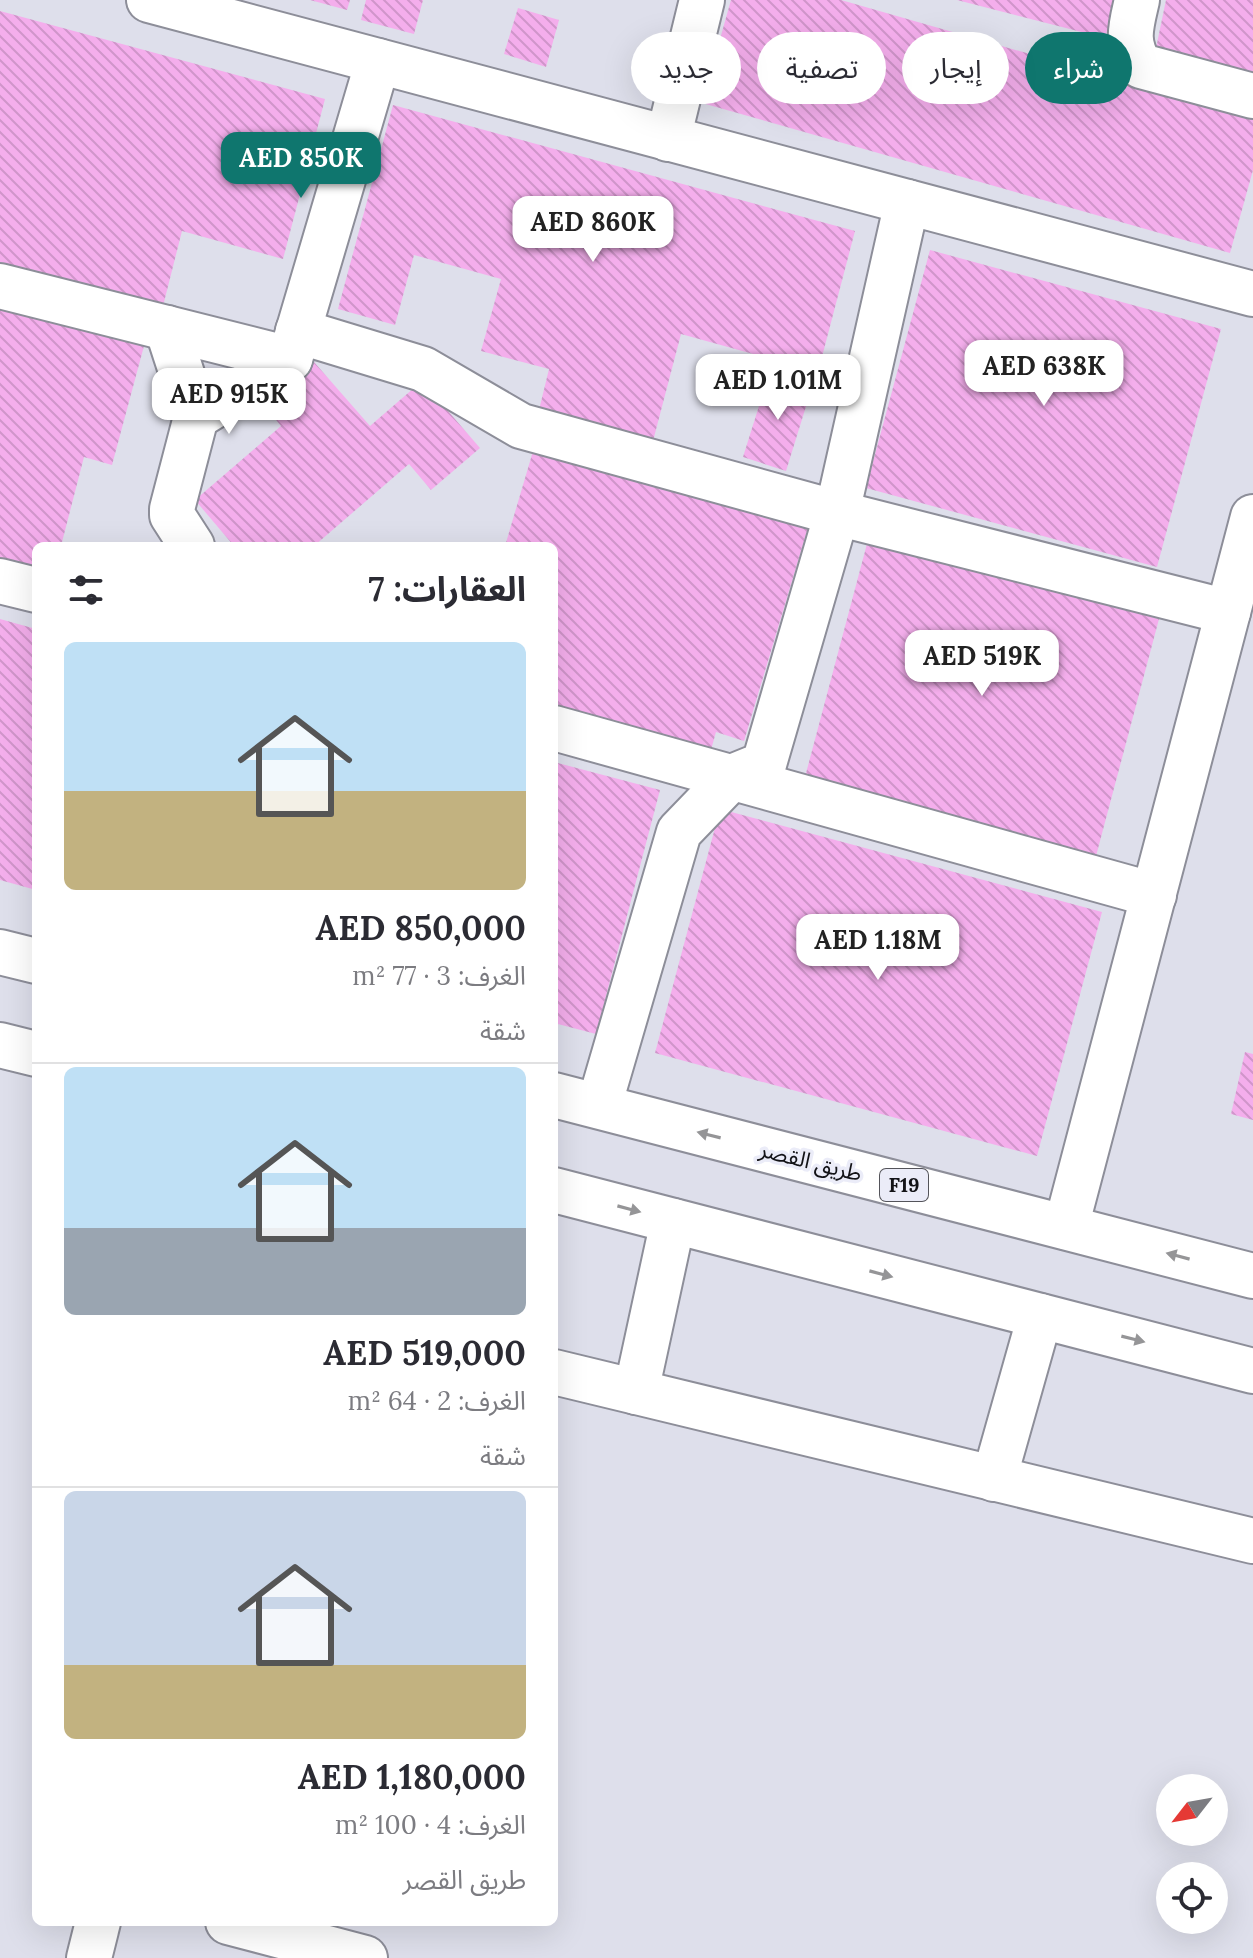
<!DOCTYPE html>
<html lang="ar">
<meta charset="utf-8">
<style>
body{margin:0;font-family:Lora,"Noto Sans Arabic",serif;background:#f7f7f7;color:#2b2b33;direction:rtl;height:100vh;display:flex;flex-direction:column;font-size:30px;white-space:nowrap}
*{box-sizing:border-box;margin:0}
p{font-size:26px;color:#7c7c81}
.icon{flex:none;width:44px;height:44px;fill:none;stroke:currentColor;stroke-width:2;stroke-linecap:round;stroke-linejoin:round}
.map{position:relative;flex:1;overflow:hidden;direction:ltr}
.side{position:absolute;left:32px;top:542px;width:526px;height:1384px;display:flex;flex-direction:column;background:#fff;border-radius:12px;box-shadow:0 8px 32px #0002;direction:rtl}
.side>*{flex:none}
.top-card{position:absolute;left:582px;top:32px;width:550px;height:72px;direction:rtl;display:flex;gap:16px}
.needle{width:52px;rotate:239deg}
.fabs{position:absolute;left:1156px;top:1774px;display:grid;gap:16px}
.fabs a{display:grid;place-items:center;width:72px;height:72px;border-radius:50%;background:#fff;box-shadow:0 8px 32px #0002;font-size:40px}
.price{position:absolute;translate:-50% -68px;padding:0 18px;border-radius:16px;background:#fff;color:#222;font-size:26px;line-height:52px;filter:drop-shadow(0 2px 4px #0008)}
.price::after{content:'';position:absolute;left:50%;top:48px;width:24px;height:18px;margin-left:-12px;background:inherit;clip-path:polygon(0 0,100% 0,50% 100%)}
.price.on{background:#0f766e;color:#fff}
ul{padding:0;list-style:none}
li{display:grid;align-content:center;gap:16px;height:424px;padding:0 32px}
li+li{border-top:2px solid #e1e1e2}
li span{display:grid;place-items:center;height:248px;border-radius:12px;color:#555}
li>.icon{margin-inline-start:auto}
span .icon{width:144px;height:144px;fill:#fffc;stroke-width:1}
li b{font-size:34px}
h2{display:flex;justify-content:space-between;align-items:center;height:96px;padding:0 32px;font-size:34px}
.tag{padding:0 28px;border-radius:36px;background:#fff;box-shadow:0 8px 32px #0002;font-size:28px;line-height:72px}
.tag.on{background:#0f766e;color:#fff}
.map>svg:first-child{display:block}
.building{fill:url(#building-back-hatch)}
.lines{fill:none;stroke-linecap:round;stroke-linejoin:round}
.minor-casing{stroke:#8d8e99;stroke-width:48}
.major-casing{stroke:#8d8e99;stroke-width:48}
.minor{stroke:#fff;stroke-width:44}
.major{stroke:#fff;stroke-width:44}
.oneway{fill:#959597}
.labels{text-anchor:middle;stroke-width:7;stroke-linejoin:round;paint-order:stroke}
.shield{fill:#ebecf8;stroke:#54545a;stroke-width:2}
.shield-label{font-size:20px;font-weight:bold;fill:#131317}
.street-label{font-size:22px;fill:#131317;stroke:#ebecf8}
</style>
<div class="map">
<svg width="1253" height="1958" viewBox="0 0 1253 1958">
<defs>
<pattern id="building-back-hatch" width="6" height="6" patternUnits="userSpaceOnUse" patternTransform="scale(2)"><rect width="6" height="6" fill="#f4aeec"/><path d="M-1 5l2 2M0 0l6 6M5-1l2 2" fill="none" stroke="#d095ca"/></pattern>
</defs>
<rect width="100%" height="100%" fill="#dedfeb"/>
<g class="building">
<polygon points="310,0 350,0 347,10"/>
<polygon points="366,0 423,0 414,34 361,20"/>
<polygon points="731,0 841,0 1253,118 1253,170 1230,253 702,103"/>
<polygon points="957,0 1115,0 1105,38"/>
<polygon points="1166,0 1253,0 1253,76 1155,53"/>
<polygon points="518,8 559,20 546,67 504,54"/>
<polygon points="0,11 325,99 283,259 182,231 163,306 0,262"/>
<polygon points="393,105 855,231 818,372 681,334 653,441 539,410 549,369 481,351 501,279 414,255 395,325 338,309"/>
<polygon points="930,250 1221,329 1157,567 866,488"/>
<polygon points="0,306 144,346 112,465 84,457 61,546 36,546 36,577 0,567"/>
<polygon points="314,362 370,426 422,381 480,448 431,490 409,464 314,546 234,546 195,500 281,426 264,405"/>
<polygon points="769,374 812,387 786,471 743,457"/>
<polygon points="536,441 809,524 744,741 716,732 709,757 554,710 554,546 505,546"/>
<polygon points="868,540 1159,619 1096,856 805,777"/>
<polygon points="0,619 36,629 36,890 0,880"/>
<polygon points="554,762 660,790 596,1034 554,1023"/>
<polygon points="720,809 1102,912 1037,1156 655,1053"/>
<polygon points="1245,1052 1253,1054 1253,1120 1231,1114"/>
</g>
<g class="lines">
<defs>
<g id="minor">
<polyline points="149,0 1253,294"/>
<path d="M 1137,0 C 1131,26 1125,43 1141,66 L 1253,96"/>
<polyline points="668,139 702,0"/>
<polyline points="0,286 290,359"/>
<polyline points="167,328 196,417"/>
<polyline points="298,331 423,369 521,426 837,513 1228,612"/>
<polyline points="192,546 172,515 172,509 196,417 290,359 378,61"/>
<polyline points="0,581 36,590"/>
<polyline points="554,728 1154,895"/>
<polyline points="599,1106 679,832 732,777 764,764 837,513 907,202"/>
<polyline points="1066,1227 1253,517"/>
<polyline points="554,1372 1253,1541"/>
<polyline points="636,1392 673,1221"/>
<polyline points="994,1479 1040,1316"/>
<polyline points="228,1922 365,1958"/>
<polyline points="89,1958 98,1922"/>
</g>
<g id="major">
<polyline points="0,952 36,961"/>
<polyline points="0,1045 36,1054"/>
<polyline points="554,1095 1253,1276"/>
<polyline points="554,1190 1253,1371"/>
</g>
</defs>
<use href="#minor" class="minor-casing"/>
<use href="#major" class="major-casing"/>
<use href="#minor" class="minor"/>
<use href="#major" class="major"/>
</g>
<defs><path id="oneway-solid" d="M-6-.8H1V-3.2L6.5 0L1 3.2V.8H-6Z" transform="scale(2)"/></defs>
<g class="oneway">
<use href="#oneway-solid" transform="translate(709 1135) rotate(-166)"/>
<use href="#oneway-solid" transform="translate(629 1209) rotate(15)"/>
<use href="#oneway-solid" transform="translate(1178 1256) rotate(-165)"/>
<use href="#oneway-solid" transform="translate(881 1274) rotate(15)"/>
<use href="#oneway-solid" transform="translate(1133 1339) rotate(14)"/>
</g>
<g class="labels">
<rect class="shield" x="880" y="1169" width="48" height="32" rx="6"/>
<g class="shield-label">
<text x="904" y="1192">F19</text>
</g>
<g class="street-label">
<text transform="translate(811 1161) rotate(14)" y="8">طريق القصر</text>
</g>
</g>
</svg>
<div class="fabs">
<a><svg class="needle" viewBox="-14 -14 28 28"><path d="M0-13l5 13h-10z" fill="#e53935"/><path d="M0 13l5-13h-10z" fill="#7c7c81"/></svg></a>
<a><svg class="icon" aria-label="locate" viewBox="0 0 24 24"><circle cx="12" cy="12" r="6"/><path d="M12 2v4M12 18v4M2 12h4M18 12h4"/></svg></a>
</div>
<b class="price on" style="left:301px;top:200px">AED 850K</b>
<b class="price" style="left:593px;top:264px">AED 860K</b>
<b class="price" style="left:1044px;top:408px">AED 638K</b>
<b class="price" style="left:778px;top:422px">AED 1.01M</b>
<b class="price" style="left:229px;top:436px">AED 915K</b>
<b class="price" style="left:982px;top:698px">AED 519K</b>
<b class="price" style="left:878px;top:982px">AED 1.18M</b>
<div class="top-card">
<a class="tag on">شراء</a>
<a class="tag">إيجار</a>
<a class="tag">تصفية</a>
<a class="tag">جديد</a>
</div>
<section class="side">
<h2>العقارات: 7<svg class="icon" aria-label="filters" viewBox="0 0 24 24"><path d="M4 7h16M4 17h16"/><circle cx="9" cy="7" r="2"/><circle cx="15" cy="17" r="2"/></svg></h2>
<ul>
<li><span style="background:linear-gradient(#bfe0f5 60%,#c2b280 0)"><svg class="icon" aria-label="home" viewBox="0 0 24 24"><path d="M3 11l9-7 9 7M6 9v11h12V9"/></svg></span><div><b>AED 850,000</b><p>الغرف: 3 · 77 m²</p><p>شقة</p></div></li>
<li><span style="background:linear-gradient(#bfe0f5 65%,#9aa5b1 0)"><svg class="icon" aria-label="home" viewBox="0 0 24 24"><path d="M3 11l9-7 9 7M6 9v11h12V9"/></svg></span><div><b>AED 519,000</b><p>الغرف: 2 · 64 m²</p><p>شقة</p></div></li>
<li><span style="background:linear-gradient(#c9d6e8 70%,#c2b280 0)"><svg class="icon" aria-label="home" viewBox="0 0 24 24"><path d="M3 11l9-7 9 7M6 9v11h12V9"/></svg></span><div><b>AED 1,180,000</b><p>الغرف: 4 · 100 m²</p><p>طريق القصر</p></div></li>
</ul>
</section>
</div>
